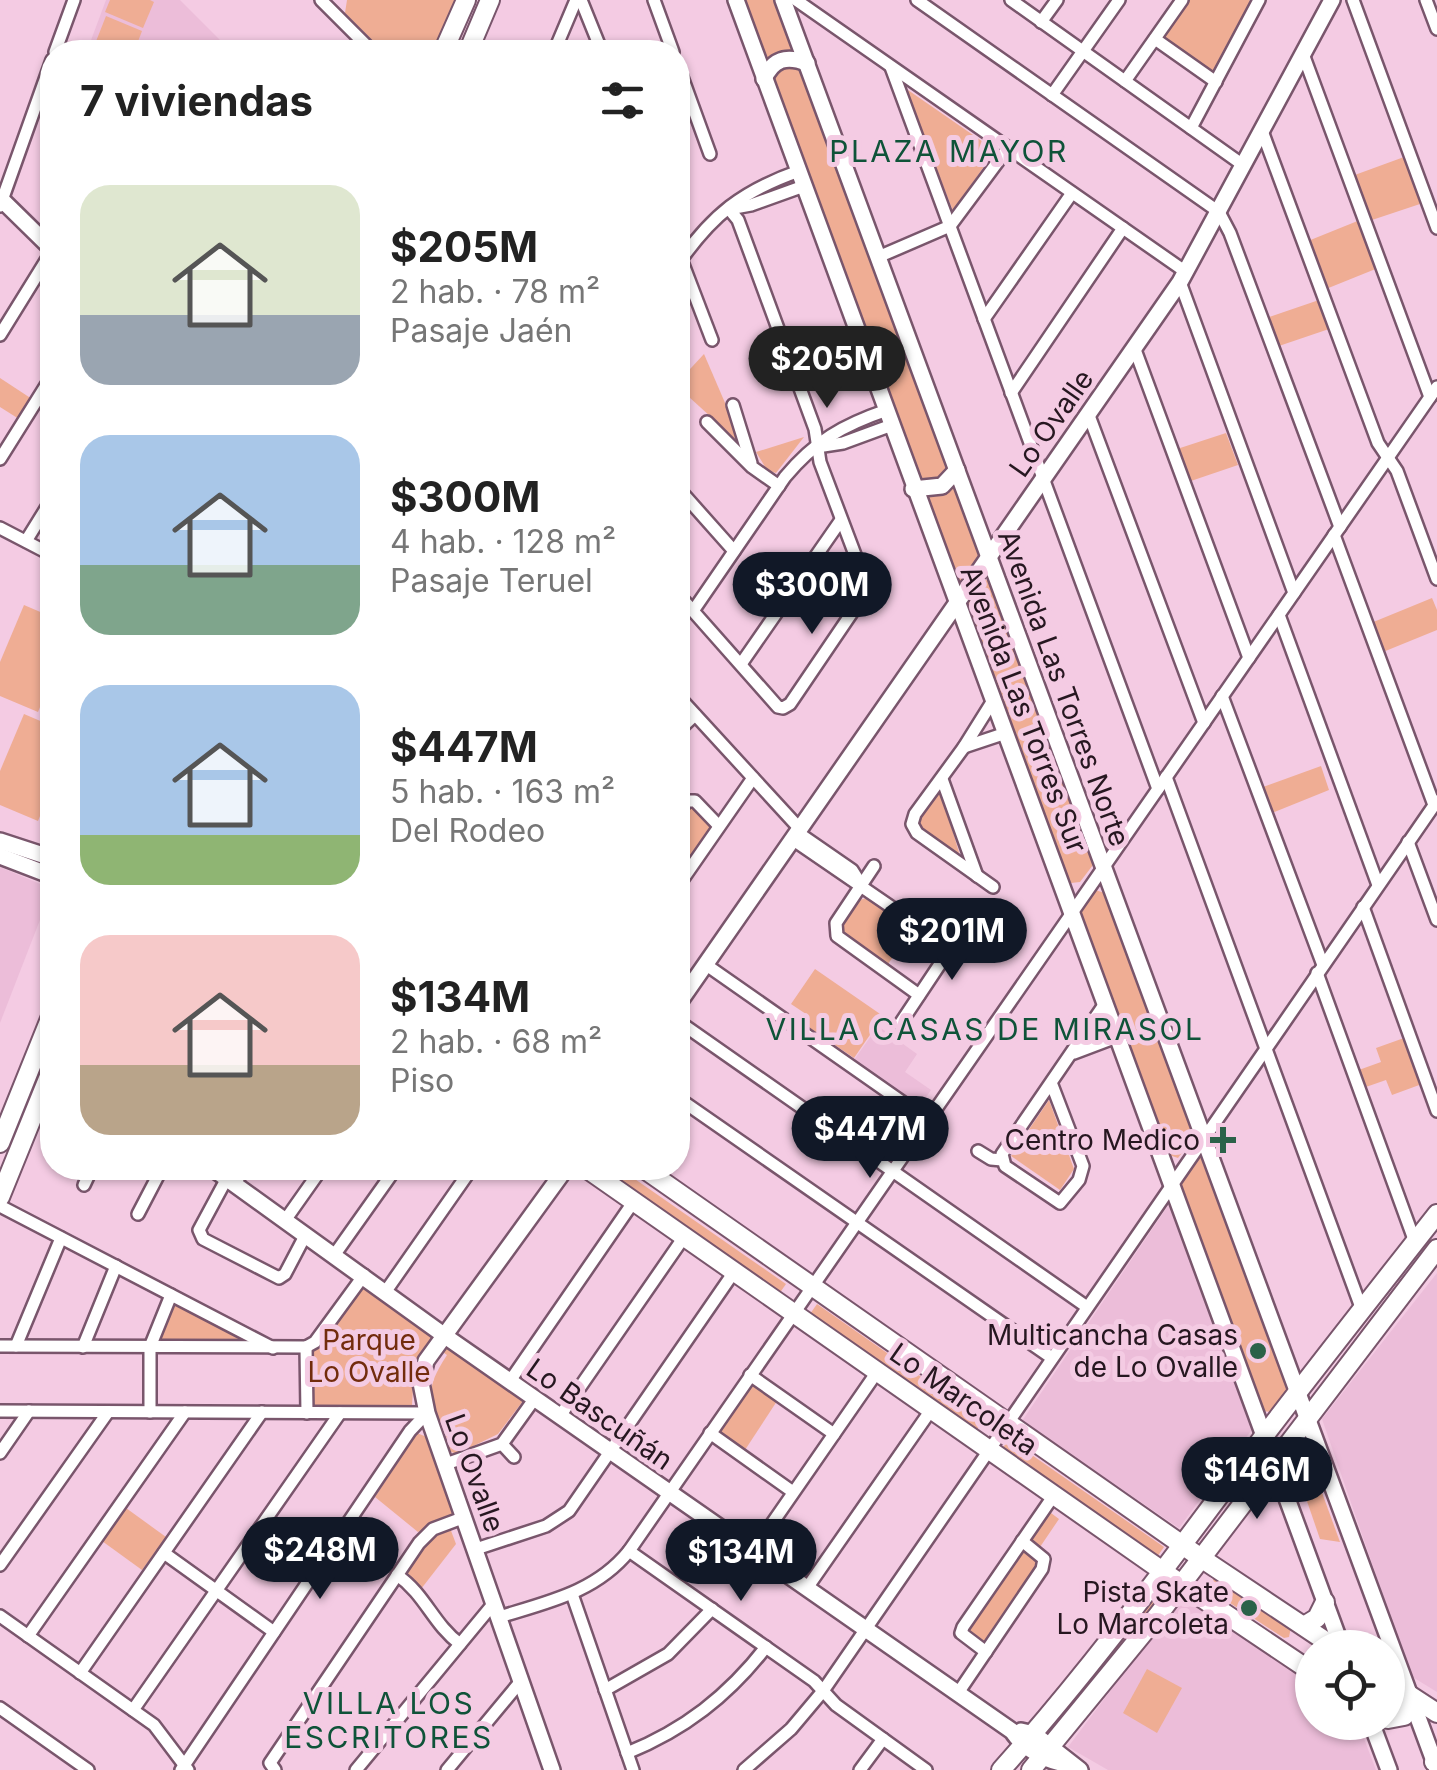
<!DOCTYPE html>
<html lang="es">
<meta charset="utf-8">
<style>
body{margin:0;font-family:Inter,sans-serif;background:#f2f2f2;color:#222;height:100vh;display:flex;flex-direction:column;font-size:38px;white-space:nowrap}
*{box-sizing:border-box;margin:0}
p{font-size:32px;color:#767676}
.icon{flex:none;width:55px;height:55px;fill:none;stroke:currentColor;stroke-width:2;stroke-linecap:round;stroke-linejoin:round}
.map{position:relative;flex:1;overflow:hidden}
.details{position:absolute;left:40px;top:40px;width:650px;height:1140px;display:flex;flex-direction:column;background:#fff;border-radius:40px;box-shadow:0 2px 8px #0004}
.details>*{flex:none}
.controls{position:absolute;left:1295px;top:1630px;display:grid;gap:20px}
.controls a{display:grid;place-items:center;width:110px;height:110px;border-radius:50%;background:#fff;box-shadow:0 2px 8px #0004;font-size:50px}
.price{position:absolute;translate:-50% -85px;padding:0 22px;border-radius:35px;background:#111827;color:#fff;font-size:32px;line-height:65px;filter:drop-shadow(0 2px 5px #0008)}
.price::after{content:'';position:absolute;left:50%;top:60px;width:30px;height:22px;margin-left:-15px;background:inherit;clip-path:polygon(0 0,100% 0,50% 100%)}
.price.current{background:#222;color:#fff}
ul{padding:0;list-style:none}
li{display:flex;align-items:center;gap:30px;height:250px;padding:0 40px}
li span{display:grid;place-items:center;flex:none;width:280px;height:200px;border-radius:30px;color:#555}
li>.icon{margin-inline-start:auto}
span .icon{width:120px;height:120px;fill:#fffc;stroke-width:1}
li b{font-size:42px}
h2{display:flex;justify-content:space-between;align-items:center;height:120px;padding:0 40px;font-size:42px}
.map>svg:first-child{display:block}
.built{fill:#ecbdd9}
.green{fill:#efad94}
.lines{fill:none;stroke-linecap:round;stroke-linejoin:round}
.minor-casing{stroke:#79566c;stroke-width:16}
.tertiary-casing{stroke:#79566c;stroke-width:20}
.secondary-casing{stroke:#79566c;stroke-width:22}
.minor{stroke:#fff;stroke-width:11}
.tertiary{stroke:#fff;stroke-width:15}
.secondary{stroke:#fff;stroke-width:18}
.poi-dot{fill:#2b6249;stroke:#f4cbe3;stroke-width:4}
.labels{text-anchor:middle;stroke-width:10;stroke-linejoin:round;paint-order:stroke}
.street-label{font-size:28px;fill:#261720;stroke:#f4cbe3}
.poi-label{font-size:28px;fill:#261720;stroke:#f4cbe3;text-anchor:end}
.park-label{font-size:28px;fill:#722c0c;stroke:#f4cbe3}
.neighbourhood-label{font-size:30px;letter-spacing:2.5px;fill:#0f5339;stroke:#f4cbe3}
</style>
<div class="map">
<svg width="1437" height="1770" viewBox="0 0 1437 1770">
<rect width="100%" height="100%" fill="#f4cbe3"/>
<g class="built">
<polygon points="106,0 180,0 232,52 87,51"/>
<polygon points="0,867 52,889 0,1023"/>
<polygon points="878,1026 917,1054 905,1072 931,1090 920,1106 854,1060"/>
<polygon points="1170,1203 1256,1424 1179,1528 1022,1421"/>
<polygon points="1437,1273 1437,1692 1411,1676 1322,1419"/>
<polygon points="1190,1601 1312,1684 1312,1722 1358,1723 1376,1770 1108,1770 1068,1747 1176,1604"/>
</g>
<g class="green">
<polygon points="110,0 150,0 154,2 143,28 105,12"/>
<polygon points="347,0 455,0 435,52 384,52 345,13"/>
<polygon points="742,0 775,0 980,555 964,583 955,583"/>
<polygon points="1186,0 1249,0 1253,3 1212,73 1161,36"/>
<polygon points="106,16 142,31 134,52 101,52 93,49"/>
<polygon points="905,88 989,146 992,155 953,211"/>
<polygon points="1404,157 1420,204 1369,221 1352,176"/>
<polygon points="1360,220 1378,268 1326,289 1308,241"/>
<polygon points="1319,300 1329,329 1276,347 1266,318"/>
<polygon points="704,354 744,447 678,387 678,382"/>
<polygon points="0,378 32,399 19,419 0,407"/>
<polygon points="1226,433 1238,465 1188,482 1174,450"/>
<polygon points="804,437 776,473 767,470 756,452"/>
<polygon points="981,578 993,583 1096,861 1080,882 1071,883 1066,877 1006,708 963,600"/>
<polygon points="1432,598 1437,610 1437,630 1383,652 1371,623"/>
<polygon points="24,605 52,617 52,678 38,712 0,696 0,662"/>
<polygon points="24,714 52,726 52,787 38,821 0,805 0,771"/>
<polygon points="1321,766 1329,790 1272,813 1263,787"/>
<polygon points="939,786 961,859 922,833 919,816"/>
<polygon points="692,803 713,826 678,877 678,814"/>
<polygon points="1095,890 1105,893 1192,1133 1191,1141 1178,1158 1169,1155 1078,911"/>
<polygon points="869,897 913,928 886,967 843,936 842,926 860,900"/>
<polygon points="815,969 883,1016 854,1058 801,1022 806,1014 791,1004"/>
<polygon points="1404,1038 1422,1084 1392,1095 1386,1080 1363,1088 1356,1071 1381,1062 1376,1048"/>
<polygon points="1049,1100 1074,1169 1060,1190 1011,1156"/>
<polygon points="1199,1153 1288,1389 1272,1412 1261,1411 1178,1182"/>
<polygon points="599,1168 619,1168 786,1284 779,1294"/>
<path d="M 362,1284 L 523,1401 L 498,1434 L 457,1454 L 429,1444 L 453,1514 L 418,1532 L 375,1497 L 417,1433 L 451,1447 C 433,1405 419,1397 447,1355 L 430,1343 L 414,1369 L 412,1406 L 312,1409 L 311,1350 Z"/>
<polygon points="173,1298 254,1343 158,1342"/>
<polygon points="817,1304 983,1420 976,1432 810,1314"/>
<polygon points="755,1382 779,1398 745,1450 720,1431"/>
<polygon points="1009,1439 1164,1547 1157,1557 1002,1449"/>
<polygon points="1309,1465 1313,1468 1340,1542 1320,1539 1299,1478"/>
<polygon points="126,1508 166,1537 142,1570 102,1541"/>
<polygon points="1047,1510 1059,1519 1040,1547 1048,1554 984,1646 963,1631"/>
<polygon points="450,1528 456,1544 421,1589 403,1573 426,1539"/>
<polygon points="1214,1578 1291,1627 1289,1637 1284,1638 1207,1588"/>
<polygon points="1161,1585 1170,1590 1052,1741 1042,1736"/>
<polygon points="1147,1669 1182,1688 1157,1733 1123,1713"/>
</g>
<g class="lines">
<defs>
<g id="minor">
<polyline points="321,0 373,52"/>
<polyline points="581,0 602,52"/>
<polyline points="654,0 673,52"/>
<polyline points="796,0 1186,272"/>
<polyline points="917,0 1219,212 1230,233 1340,527"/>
<polyline points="1011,0 1243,165"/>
<polyline points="1353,0 1437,228"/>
<polyline points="1426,0 1437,29"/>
<polyline points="1041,22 1057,0"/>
<polyline points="1155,39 1216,82"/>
<polyline points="55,52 74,0"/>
<polyline points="554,52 576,0"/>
<polyline points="1303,54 1430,397"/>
<polyline points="678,66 710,154"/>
<polyline points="891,67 1158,789"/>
<polyline points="1125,81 1182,0"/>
<polyline points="1052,95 1119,0"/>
<polyline points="1191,128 1259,0"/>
<polyline points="1262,131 1378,443 1397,471 1437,579"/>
<polyline points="0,206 52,60"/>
<polyline points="729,209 751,205 804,186"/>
<polyline points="878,257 950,226 1008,148"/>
<polyline points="681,259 712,340"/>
<path d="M 678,264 C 712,215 742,191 799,171"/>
<polyline points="1180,282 1294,593"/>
<polyline points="984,319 1072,193"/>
<polyline points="0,335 52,251"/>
<polyline points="1134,347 1249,658"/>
<polyline points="678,381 681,376"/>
<polyline points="1011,393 1123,228"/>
<polyline points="733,405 751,463"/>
<polyline points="1088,413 1204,723"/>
<polyline points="707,422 752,467 779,486"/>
<polyline points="817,447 843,443 892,425"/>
<polyline points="0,459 52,376"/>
<polyline points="678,488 734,551"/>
<polyline points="0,528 52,555"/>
<polyline points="1334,535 1434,805"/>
<polyline points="26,541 52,499"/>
<polyline points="678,594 778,707 783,708 790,704 868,589 820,462 815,429 738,220 729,209"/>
<path d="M 693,611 L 785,477 C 815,441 843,425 887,410"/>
<polyline points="1279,615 1378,885"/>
<polyline points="741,664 841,520"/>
<polyline points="678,696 800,829"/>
<polyline points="1222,696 1323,965"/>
<polyline points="678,731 695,715"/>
<polyline points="964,747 1006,733"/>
<polyline points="1166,777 1362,1310"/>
<polyline points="942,779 977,876"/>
<polyline points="678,810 688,801 695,801 719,826"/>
<polyline points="797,832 852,870 862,886"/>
<polyline points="792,839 951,948"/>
<polyline points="1408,842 1437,920"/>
<polyline points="874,866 836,923 837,936 919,995"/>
<polyline points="678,886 753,778"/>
<polyline points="993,887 917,833 912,824 915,814 964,747 994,699"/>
<polyline points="1363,907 1437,1111"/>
<polyline points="705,964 928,1120"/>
<polyline points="1317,973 1415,1242"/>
<polyline points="678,1021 1087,1307"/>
<polyline points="900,1024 958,937"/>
<polyline points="1074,1053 1119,1036"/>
<polyline points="1052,1085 1083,1166 1079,1180 1060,1203 1005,1166 1002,1154 1106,1002"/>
<polyline points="678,1098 1052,1358"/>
<polyline points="978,1151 991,1159 1002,1160"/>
<polyline points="227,1178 199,1230 203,1239 279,1278 285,1274 306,1234"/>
<polyline points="235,1183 245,1168"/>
<polyline points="84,1185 92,1168"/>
<polyline points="0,1206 273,1348"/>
<polyline points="138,1214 162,1168"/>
<polyline points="286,1219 322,1168"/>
<polyline points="335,1254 396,1168"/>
<polyline points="386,1291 472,1168"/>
<polyline points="0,1346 306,1347"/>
<polyline points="16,1346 61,1238"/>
<polyline points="83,1347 116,1266"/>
<polyline points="306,1347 315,1342 364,1275"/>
<polyline points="306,1347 307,1413"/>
<polyline points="750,1375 834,1434"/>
<polyline points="510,1381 634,1201"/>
<polyline points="0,1411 426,1413"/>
<polyline points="150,1412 150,1347 171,1295"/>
<polyline points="560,1416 684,1237"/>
<polyline points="710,1433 793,1492"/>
<polyline points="502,1444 514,1457"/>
<polyline points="0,1453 29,1411"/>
<polyline points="446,1464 502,1444 535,1398"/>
<polyline points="476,1549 546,1526 569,1511 734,1272"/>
<polyline points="629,1551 814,1681 836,1705 926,1770"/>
<polyline points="753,1551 877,1372"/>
<polyline points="164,1553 274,1632"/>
<polyline points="0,1565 108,1412"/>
<path d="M 397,1575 C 425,1594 433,1624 460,1644"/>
<polyline points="807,1588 931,1410"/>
<polyline points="572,1594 633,1770"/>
<polyline points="0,1616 154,1725 188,1770"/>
<path d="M 499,1617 C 548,1602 596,1592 629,1551 L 1437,387"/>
<polyline points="28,1636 185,1412"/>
<polyline points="986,1652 961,1633 963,1627 1054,1495"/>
<polyline points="80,1673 262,1412"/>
<polyline points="605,1690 668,1654 712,1609"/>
<polyline points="958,1693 1042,1569 1044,1559 1022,1541"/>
<polyline points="0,1708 88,1770"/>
<polyline points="133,1710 340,1413"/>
<path d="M 627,1753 C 684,1730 728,1696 766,1647"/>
<polyline points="181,1770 410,1431 427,1413"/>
<polyline points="275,1770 270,1763 419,1543 433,1529 465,1517"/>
<polyline points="356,1770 494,1603"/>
<polyline points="447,1770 521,1681"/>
<polyline points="744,1770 791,1729 823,1691 1437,801"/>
<polyline points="860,1770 883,1739"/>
</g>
<g id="tertiary">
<polyline points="736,0 1342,1648"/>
<polyline points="783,0 1437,1769"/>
<path d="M 764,79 C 773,59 786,55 807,63"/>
<polyline points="0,198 52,249"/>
<polyline points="913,489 942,486 957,470"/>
<polyline points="0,841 52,858"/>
<polyline points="0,856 52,876"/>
<polyline points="678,1004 1180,282 1332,0"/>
<path d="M 212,1168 L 445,1336 L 1012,1731 C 1023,1748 1048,1763 1069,1764"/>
<polyline points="1371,1722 1389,1770"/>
<polyline points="1021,1731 1034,1734 1080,1770"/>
<polyline points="552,1770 427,1413 421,1383 426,1361 566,1168"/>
</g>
<g id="secondary">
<polyline points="443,52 466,0"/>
<polyline points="468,52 490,0"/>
<polyline points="0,1143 52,1014"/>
<polyline points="586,1168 1181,1584 1312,1672"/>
<polyline points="643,1168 1201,1558 1336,1648"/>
<polyline points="0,1197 52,1069"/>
<polyline points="1304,1626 1317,1618 1325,1602"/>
<polyline points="1388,1681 1437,1713"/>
<polyline points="1388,1719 1404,1716 1410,1696"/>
<polyline points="1434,1762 1437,1756"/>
<path d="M 1001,1770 C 1096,1664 1179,1549 1264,1436 C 1321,1361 1379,1288 1437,1214"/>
<polyline points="1031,1770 1158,1615 1437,1249"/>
</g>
</defs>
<use href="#minor" class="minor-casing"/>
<use href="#tertiary" class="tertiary-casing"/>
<use href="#secondary" class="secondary-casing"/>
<use href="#minor" class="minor"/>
<use href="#tertiary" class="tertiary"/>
<use href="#secondary" class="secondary"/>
</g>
<g class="poi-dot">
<path d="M1218 1125h10v10h10v10h-10v10h-10v-10h-10v-10h10z"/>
<circle cx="1258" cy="1351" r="10"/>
<circle cx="1249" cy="1608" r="10"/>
</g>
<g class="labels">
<g class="street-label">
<text transform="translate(1051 423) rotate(-55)" y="10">Lo Ovalle</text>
<text transform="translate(1064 688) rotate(70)" y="10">Avenida Las Torres Norte</text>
<text transform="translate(1024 709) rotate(69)" y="10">Avenida Las Torres Sur</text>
<text transform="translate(964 1399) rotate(35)" y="10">Lo Marcoleta</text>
<text transform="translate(600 1414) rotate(35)" y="10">Lo Bascuñán</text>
<text transform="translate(475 1473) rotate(70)" y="10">Lo Ovalle</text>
</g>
<g class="poi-label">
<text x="1200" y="1150">Centro Medico</text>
<text x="1238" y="1345">Multicancha Casas<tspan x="1238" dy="32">de Lo Ovalle</tspan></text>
<text x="1229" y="1602">Pista Skate<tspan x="1229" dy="32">Lo Marcoleta</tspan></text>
</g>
<g class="park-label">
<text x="369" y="1350">Parque<tspan x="369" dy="32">Lo Ovalle</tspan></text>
</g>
<g class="neighbourhood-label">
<text x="949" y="162">PLAZA MAYOR</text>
<text x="985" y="1040">VILLA CASAS DE MIRASOL</text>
<text x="389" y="1714">VILLA LOS<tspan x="389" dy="34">ESCRITORES</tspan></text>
</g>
</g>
</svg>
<div class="controls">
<a><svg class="icon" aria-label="locate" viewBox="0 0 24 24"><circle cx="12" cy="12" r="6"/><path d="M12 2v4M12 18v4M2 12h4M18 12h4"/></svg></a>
</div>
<b class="price current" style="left:827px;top:411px">$205M</b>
<b class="price" style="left:812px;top:637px">$300M</b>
<b class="price" style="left:952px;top:983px">$201M</b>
<b class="price" style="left:870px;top:1181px">$447M</b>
<b class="price" style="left:1257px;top:1522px">$146M</b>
<b class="price" style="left:320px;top:1602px">$248M</b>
<b class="price" style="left:741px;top:1604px">$134M</b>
<section class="details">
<h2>7 viviendas<svg class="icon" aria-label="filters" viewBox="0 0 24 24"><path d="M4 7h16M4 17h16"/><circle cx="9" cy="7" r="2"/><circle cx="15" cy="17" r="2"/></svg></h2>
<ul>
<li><span style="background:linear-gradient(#dfe7d0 65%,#9aa5b1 0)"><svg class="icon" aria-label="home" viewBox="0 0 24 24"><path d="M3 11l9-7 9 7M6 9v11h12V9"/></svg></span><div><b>$205M</b><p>2 hab. · 78 m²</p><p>Pasaje Jaén</p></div></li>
<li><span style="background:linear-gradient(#a9c7e8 65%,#7fa58c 0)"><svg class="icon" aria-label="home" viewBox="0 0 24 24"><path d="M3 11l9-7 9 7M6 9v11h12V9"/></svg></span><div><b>$300M</b><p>4 hab. · 128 m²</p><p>Pasaje Teruel</p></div></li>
<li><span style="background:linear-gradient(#a9c7e8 75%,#8fb573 0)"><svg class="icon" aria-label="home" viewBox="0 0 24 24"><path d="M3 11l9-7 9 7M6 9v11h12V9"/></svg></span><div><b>$447M</b><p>5 hab. · 163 m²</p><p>Del Rodeo</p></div></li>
<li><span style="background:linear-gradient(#f6c9c9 65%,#b9a48a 0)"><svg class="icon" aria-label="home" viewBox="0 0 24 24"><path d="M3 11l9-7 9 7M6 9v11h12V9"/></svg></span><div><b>$134M</b><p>2 hab. · 68 m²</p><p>Piso</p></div></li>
</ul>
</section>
</div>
